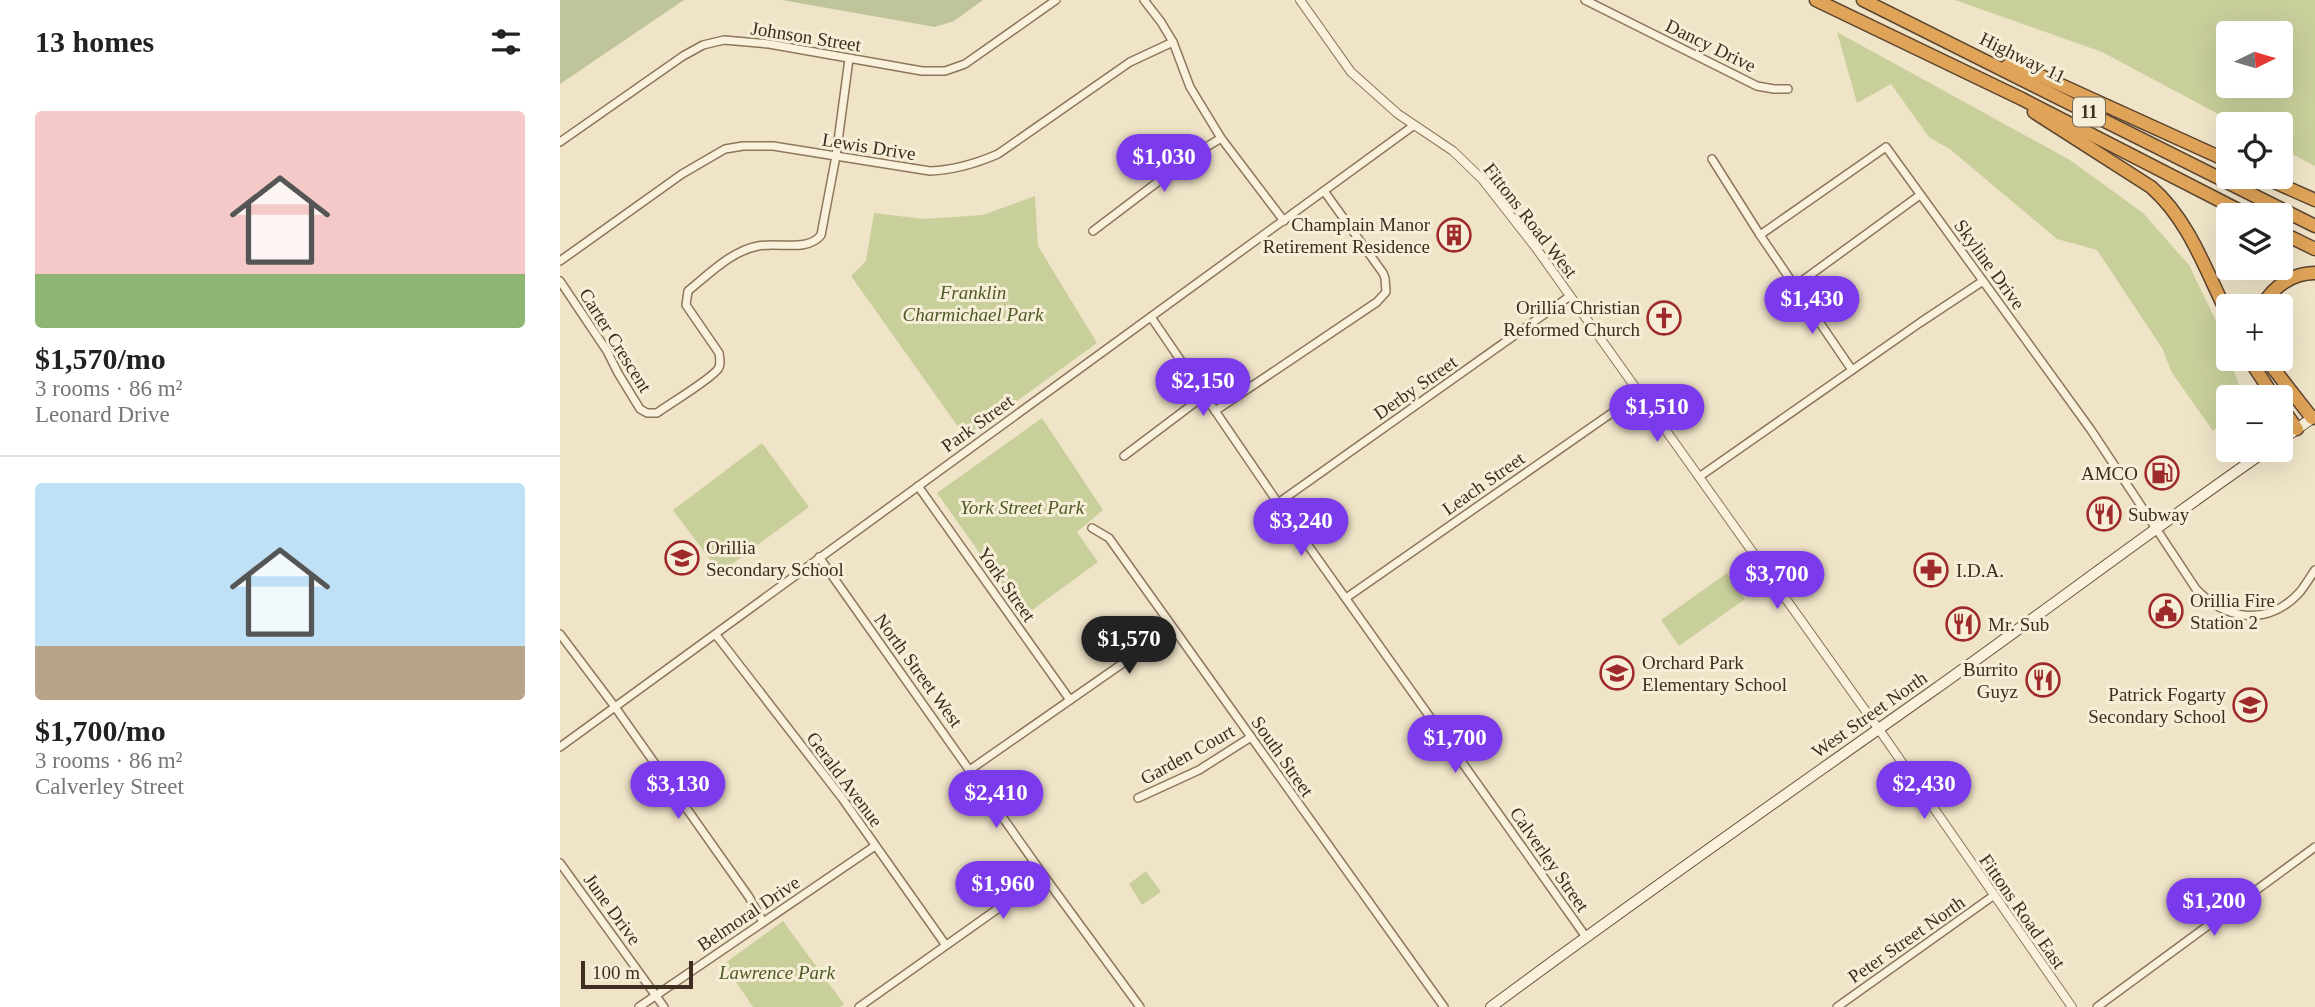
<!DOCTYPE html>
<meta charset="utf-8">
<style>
body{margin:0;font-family:"Times New Roman",serif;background:#f2f2f2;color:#222;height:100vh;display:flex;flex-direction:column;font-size:26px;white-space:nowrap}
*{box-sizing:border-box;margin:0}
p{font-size:23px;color:#767676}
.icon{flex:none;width:38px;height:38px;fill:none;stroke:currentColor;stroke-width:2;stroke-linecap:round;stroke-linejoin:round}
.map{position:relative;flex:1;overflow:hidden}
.drawer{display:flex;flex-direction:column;background:#fff;width:560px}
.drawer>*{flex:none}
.needle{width:46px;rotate:85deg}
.buttons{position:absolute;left:1656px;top:21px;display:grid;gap:14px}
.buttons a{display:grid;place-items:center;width:77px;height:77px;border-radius:7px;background:#fff;box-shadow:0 7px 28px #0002;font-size:35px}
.scale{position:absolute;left:21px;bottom:18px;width:112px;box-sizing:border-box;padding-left:7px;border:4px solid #3d2e20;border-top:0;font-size:19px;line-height:24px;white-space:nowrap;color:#3d2e20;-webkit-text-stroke:5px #f7eed8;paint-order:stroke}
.price{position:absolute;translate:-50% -60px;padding:0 16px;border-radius:24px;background:#7c3aed;color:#fff;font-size:23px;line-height:46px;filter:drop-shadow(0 2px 4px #0008)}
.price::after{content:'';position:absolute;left:50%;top:42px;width:21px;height:16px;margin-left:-10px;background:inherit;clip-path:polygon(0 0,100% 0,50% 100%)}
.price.on{background:#222;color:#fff}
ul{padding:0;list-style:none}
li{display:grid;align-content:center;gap:14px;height:371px;padding:0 35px}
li+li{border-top:2px solid #e0e0e0}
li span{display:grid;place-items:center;height:217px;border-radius:7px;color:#555}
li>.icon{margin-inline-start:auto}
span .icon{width:126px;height:126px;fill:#fffc;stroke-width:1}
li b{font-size:30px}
h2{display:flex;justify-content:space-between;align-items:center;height:84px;padding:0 35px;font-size:30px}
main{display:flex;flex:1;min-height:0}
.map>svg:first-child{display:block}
.green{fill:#c9cf9b;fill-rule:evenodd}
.cemetery{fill:#bfc49a}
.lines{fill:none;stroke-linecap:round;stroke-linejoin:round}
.minor-casing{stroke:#8d765c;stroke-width:10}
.tertiary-casing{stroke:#8d765c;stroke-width:10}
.secondary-casing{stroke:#6f573f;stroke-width:12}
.motorway-casing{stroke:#5b4430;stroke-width:15}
.minor{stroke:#faf1dc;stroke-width:7}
.tertiary{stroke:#faf1dc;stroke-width:8}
.secondary{stroke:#faf1dc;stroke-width:10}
.motorway{stroke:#e0a458;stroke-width:12}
.labels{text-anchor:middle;stroke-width:6;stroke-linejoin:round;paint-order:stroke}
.shield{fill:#f7eed8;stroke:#756857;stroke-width:2}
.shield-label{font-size:18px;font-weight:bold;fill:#3d2e20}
.street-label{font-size:19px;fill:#3d2e20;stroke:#f7eed8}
.poi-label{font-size:19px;fill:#3d2e20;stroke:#f7eed8;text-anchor:start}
.park-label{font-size:19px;font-style:italic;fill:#4d5a26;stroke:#f7eed8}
</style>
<main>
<section class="drawer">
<h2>13 homes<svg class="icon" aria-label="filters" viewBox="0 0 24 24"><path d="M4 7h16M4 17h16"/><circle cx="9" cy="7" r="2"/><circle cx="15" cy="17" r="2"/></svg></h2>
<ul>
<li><span style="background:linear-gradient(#f6c9c9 75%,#8fb573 0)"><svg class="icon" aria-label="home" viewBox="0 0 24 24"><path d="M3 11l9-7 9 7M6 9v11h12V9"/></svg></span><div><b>$1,570/mo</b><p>3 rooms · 86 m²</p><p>Leonard Drive</p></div></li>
<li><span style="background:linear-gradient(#bfe0f5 75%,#b9a48a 0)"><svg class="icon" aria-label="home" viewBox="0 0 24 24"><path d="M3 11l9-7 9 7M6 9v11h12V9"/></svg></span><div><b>$1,700/mo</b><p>3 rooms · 86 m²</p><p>Calverley Street</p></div></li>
</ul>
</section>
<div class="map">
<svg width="1755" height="1007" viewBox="0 0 1755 1007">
<rect width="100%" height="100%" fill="#f0e4c8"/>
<g class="green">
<path d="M 1395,0 L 1755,0 L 1755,166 L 1720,148 L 1720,124 L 1677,124 L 1542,52 ZM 1668,33 L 1720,33 L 1720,86 L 1668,86 Z"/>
<polygon points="1277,32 1510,160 1583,213 1629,265 1658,325 1668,359 1670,359 1683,397 1668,397 1668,415 1653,431 1612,373 1602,348 1537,250 1497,239 1391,150 1369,137 1331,84 1297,103"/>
<polygon points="475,196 478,246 537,343 406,438 291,276 306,261 314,213 363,219 423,215"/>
<polygon points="482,418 543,510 517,532 538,562 464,616 377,493"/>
<polygon points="202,443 249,507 160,573 113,510"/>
<polygon points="1167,573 1185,599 1119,646 1101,620"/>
<polygon points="586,871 601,892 582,905 569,884"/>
<polygon points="223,921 284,1004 280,1007 193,1007 164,964"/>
</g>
<g class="cemetery">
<polygon points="0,0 124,0 0,84"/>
<polygon points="222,0 423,0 394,21 375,27"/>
</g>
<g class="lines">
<defs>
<g id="minor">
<polyline points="584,0 601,22 613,42 630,87 661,138 724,221"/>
<polyline points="1025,0 1197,86 1214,89 1228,89"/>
<polyline points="0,142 123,56 143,45 164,40 209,44 362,71 385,71 405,64 496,0"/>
<polyline points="1152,159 1200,235 1292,370"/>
<polyline points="533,231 632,156 661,138"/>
<path d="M 1200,235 L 1326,147 L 1531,430 L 1636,589 C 1666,620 1707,627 1739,593 C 1745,586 1750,577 1755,570"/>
<path d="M 0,261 L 122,174 L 165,149 L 183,146 L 213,146 L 370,171 C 395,170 415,164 438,154 L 570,62 L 613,42"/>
<path d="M 0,281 L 47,351 L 58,373 L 80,409 L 87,413 L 97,413 C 109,404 150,380 158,369 C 161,365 160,359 159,353 L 126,305 L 128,291 C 148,275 171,251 198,246 C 218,242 248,252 261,235 L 276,156 L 289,59"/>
<polyline points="1235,286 1360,195"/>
<polyline points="591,317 718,503 1026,937"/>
<polyline points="655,411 817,302 826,292 825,278 823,273 764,191"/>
<polyline points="564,456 645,395"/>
<polyline points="1139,477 1361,322 1423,281"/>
<polyline points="358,486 510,700"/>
<polyline points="718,503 1010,296"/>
<polyline points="532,528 549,538 884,1007"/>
<polyline points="259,557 484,876 580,1007"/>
<polyline points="786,598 1079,394"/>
<polyline points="0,634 55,707 189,897 203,922"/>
<polyline points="156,635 282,798 385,944"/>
<polyline points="0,747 853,126"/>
<polyline points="411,769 612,629"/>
<polyline points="578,798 639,770 691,737"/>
<polyline points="0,863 104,1007"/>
<polyline points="79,1007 315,846"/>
<polyline points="299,1007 484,876"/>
<polyline points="1277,1007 1433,896"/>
<polyline points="1537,1007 1755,847"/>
</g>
<polyline id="tertiary" points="740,0 791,72 838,114 893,151 922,179 976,248 1325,738 1512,1007"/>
<g id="secondary">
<polyline points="1720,441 1755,416"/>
<path d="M 931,1007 C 1076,899 1224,796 1371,692 C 1484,612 1594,528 1707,450"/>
</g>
<g id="motorway">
<polyline points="1256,0 1462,99 1688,215"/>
<polyline points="1303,0 1755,226"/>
<polyline points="1447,66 1470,71 1668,161"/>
<path d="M 1474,112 L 1591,187 C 1629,220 1646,271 1668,315"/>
<polyline points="1703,177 1755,200"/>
<polyline points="1720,232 1755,249"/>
<path d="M 1702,306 C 1713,287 1732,273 1755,273"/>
<polyline points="1689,359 1714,397"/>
<polyline points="1706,359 1752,418"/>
<polyline points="1720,405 1737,429"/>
</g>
</defs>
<use href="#minor" class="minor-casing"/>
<use href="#tertiary" class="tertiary-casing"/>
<use href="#secondary" class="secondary-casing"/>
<use href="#motorway" class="motorway-casing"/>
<use href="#minor" class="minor"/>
<use href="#tertiary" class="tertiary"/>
<use href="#secondary" class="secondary"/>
<use href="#motorway" class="motorway"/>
</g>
<defs>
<symbol id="building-ring" viewBox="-11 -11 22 22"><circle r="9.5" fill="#f7eed8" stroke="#9e2a2b" stroke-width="1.5"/><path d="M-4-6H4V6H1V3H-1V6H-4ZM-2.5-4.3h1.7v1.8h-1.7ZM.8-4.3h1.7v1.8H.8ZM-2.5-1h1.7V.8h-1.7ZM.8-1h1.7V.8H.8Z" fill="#9e2a2b"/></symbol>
<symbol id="church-ring" viewBox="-11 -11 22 22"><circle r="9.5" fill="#f7eed8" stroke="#9e2a2b" stroke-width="1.5"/><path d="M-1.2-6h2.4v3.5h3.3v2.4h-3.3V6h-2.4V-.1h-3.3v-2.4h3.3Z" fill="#9e2a2b"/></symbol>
<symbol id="fuel-ring" viewBox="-11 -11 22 22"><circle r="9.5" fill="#f7eed8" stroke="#9e2a2b" stroke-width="1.5"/><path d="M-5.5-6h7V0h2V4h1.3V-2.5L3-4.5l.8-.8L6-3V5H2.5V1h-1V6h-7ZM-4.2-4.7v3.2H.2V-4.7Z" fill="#9e2a2b"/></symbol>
<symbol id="restaurant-ring" viewBox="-11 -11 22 22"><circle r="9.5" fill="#f7eed8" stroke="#9e2a2b" stroke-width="1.5"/><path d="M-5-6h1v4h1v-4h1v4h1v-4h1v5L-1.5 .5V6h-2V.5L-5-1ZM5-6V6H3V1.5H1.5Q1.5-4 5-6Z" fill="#9e2a2b"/></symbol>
<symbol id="school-ring" viewBox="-11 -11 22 22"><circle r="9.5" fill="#f7eed8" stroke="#9e2a2b" stroke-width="1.5"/><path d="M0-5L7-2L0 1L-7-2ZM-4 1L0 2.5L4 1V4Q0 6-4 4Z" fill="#9e2a2b"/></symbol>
<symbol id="pharmacy-ring" viewBox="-11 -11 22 22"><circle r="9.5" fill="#f7eed8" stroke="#9e2a2b" stroke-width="1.5"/><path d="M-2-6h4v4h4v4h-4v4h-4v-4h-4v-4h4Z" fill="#9e2a2b"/></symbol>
<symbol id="civic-ring" viewBox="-11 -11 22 22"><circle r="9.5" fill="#f7eed8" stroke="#9e2a2b" stroke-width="1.5"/><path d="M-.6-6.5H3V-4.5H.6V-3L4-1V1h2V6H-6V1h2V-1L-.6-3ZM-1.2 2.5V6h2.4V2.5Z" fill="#9e2a2b"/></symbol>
</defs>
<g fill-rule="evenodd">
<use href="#building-ring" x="875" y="216" width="38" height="38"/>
<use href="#church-ring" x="1085" y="299" width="38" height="38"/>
<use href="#fuel-ring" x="1583" y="454" width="38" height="38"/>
<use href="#restaurant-ring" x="1525" y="495" width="38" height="38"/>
<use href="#school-ring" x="103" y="539" width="38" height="38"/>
<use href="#pharmacy-ring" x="1352" y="551" width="38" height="38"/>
<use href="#civic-ring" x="1587" y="592" width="38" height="38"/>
<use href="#restaurant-ring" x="1384" y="605" width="38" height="38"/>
<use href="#school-ring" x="1038" y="654" width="38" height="38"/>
<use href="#restaurant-ring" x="1464" y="661" width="38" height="38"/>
<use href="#school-ring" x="1671" y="686" width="38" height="38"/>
</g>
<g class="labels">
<rect class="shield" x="1513" y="97.5" width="32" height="29" rx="5"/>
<g class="shield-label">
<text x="1529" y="118">11</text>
</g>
<g class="street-label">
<text transform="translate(246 36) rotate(9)" y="7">Johnson Street</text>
<text transform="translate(1151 45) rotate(26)" y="7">Dancy Drive</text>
<text transform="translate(1463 57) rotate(26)" y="7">Highway 11</text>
<text transform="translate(309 146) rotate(9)" y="7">Lewis Drive</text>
<text transform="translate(971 220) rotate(52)" y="7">Fittons Road West</text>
<text transform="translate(1430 264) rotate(54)" y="7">Skyline Drive</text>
<text transform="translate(56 340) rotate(58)" y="7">Carter Crescent</text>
<text transform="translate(855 387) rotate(-35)" y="7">Derby Street</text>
<text transform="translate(417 423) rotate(-36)" y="7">Park Street</text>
<text transform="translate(923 483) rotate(-35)" y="7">Leach Street</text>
<text transform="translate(447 584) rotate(55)" y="7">York Street</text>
<text transform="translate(359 670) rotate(54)" y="7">North Street West</text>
<text transform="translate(1309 714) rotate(-35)" y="7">West Street North</text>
<text transform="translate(627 754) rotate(-29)" y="7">Garden Court</text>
<text transform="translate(723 756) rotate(55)" y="7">South Street</text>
<text transform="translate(285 779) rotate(53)" y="7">Gerald Avenue</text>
<text transform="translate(990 859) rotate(55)" y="7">Calverley Street</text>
<text transform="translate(53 909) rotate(54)" y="7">June Drive</text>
<text transform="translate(1463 911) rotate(55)" y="7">Fittons Road East</text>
<text transform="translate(188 913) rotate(-34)" y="7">Belmoral Drive</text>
<text transform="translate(1346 939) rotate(-35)" y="7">Peter Street North</text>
</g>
<g class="poi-label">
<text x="870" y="231" text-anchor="end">Champlain Manor<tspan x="870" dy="22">Retirement Residence</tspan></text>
<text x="1080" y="314" text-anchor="end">Orillia Christian<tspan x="1080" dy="22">Reformed Church</tspan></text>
<text x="1578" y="480" text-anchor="end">AMCO</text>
<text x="1568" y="521">Subway</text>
<text x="146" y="554">Orillia<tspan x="146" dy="22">Secondary School</tspan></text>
<text x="1396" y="577">I.D.A.</text>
<text x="1630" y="607">Orillia Fire<tspan x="1630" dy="22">Station 2</tspan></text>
<text x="1428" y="631">Mr. Sub</text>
<text x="1082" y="669">Orchard Park<tspan x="1082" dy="22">Elementary School</tspan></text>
<text x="1458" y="676" text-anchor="end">Burrito<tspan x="1458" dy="22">Guyz</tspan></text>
<text x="1666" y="701" text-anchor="end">Patrick Fogarty<tspan x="1666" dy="22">Secondary School</tspan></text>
</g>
<g class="park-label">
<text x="413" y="299">Franklin<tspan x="413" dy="22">Charmichael Park</tspan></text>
<text x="462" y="514">York Street Park</text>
<text x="217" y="979">Lawrence Park</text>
</g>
</g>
</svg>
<div class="buttons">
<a><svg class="needle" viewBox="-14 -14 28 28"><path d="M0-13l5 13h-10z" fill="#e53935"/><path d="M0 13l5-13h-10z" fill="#767676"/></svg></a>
<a><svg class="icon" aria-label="locate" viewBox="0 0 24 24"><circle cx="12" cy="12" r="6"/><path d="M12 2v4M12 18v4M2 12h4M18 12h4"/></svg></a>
<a><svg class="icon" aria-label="layers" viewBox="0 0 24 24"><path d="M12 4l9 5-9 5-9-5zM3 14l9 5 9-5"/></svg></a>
<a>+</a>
<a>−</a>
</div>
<div class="scale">100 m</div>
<b class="price" style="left:604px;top:194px">$1,030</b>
<b class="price" style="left:1252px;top:336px">$1,430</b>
<b class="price" style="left:643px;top:418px">$2,150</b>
<b class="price" style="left:1097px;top:444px">$1,510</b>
<b class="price" style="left:741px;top:558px">$3,240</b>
<b class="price" style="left:1217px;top:611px">$3,700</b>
<b class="price on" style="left:569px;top:676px">$1,570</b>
<b class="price" style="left:895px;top:775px">$1,700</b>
<b class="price" style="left:118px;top:821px">$3,130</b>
<b class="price" style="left:1364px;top:821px">$2,430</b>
<b class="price" style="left:436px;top:830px">$2,410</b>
<b class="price" style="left:443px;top:921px">$1,960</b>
<b class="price" style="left:1654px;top:938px">$1,200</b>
</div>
</main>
